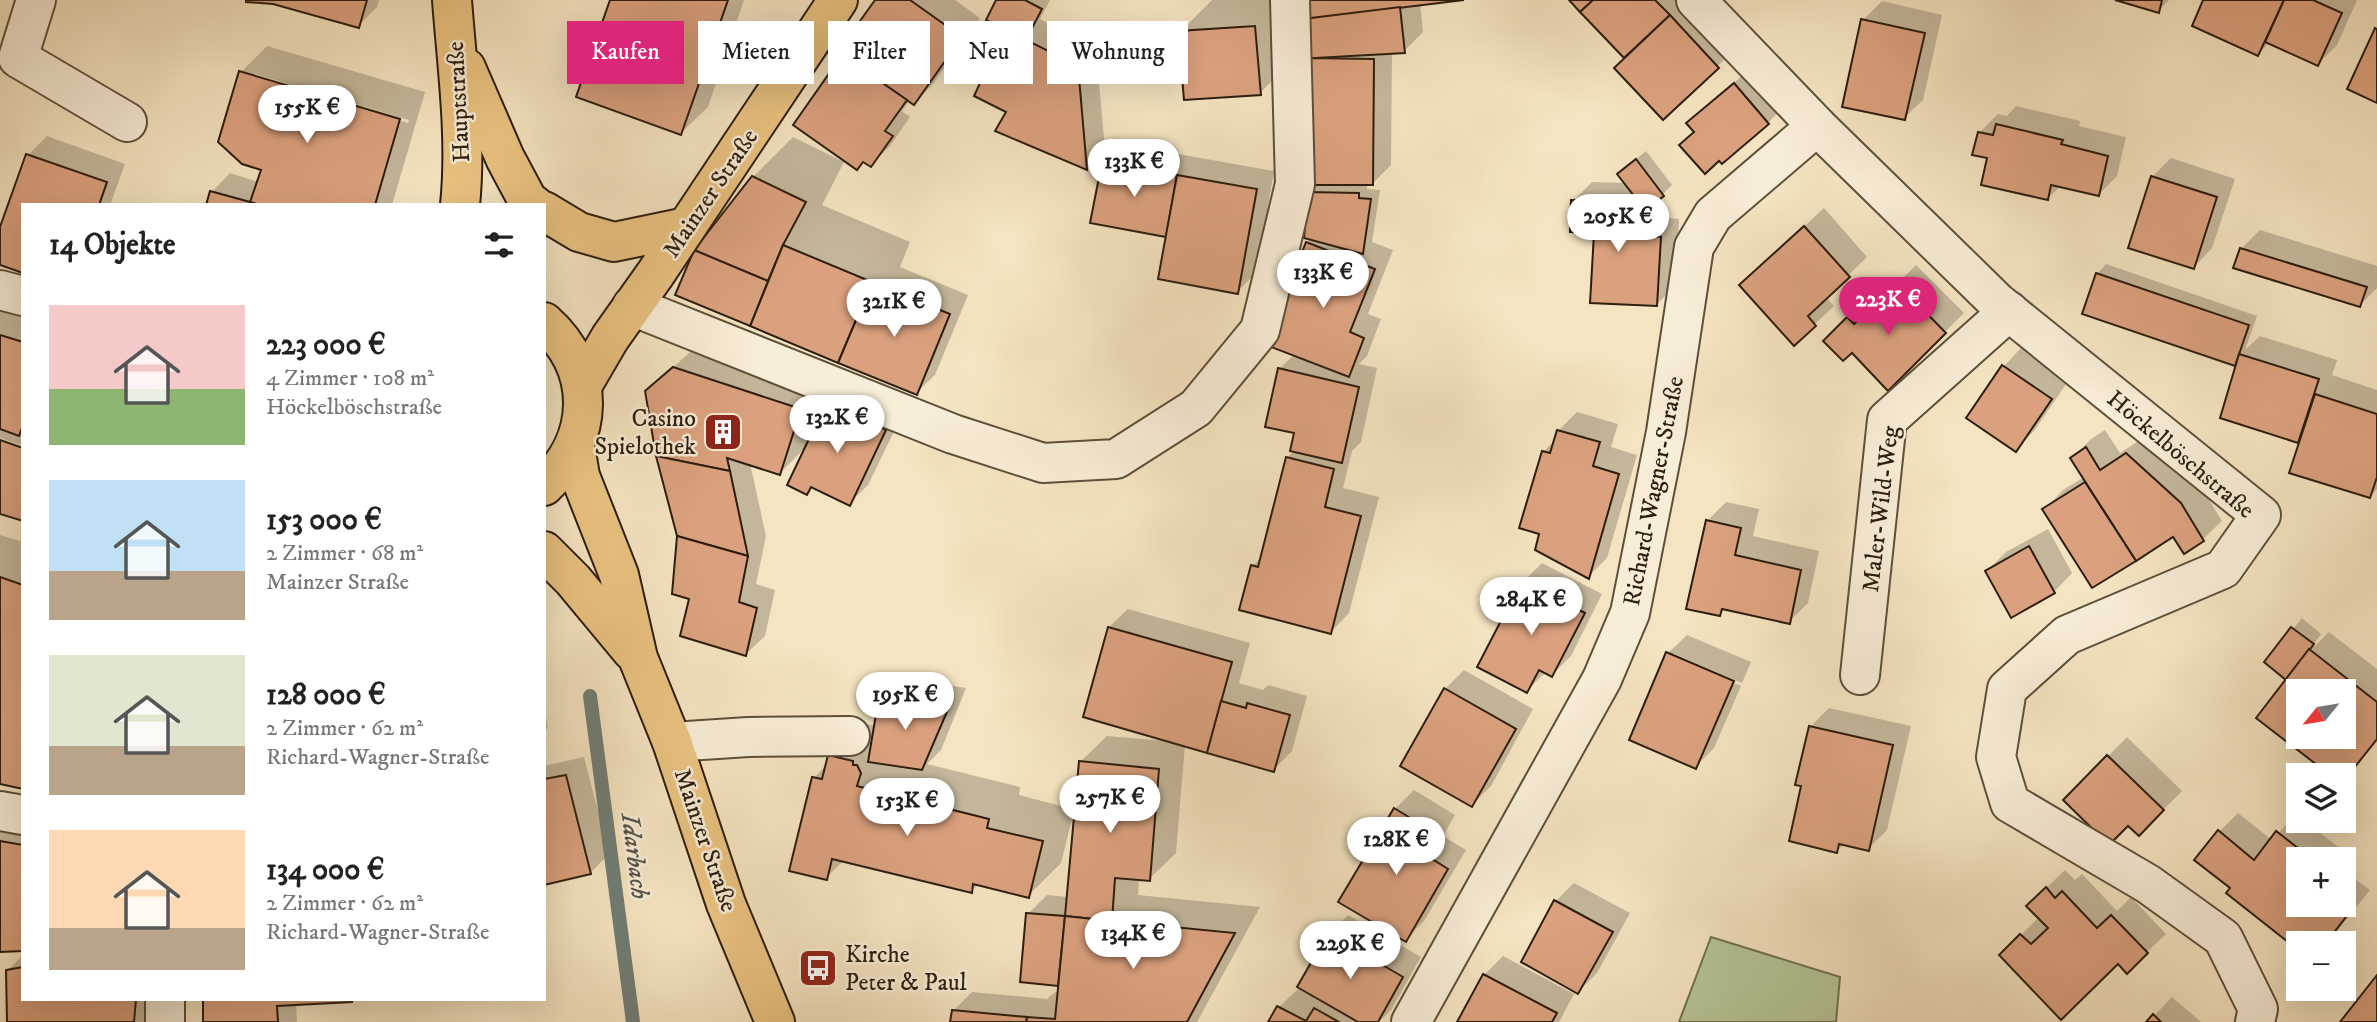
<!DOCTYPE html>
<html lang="de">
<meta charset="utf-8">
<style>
body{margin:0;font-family:"IM FELL DW Pica",serif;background:#f2f2f2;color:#222;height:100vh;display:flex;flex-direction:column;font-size:26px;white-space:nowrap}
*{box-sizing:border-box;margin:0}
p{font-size:23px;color:#767676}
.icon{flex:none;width:38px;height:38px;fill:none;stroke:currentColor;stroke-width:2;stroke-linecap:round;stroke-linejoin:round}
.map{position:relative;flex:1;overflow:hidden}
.panel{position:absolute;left:21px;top:203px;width:525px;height:798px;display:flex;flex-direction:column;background:#fff;border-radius:0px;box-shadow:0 7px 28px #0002}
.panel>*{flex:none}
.top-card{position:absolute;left:567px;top:21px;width:665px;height:63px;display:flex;gap:14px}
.needle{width:46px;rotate:240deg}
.controls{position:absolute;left:2286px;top:679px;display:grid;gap:14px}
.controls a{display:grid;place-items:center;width:70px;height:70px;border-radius:0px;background:#fff;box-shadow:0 7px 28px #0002;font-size:35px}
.price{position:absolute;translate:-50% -60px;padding:0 16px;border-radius:24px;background:#fff;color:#222;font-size:23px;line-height:46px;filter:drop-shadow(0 2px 4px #0008)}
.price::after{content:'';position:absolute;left:50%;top:42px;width:21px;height:16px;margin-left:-10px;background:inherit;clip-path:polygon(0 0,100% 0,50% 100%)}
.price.current{background:#db2777;color:#fff}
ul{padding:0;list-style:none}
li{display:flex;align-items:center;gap:21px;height:175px;padding:0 28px}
li span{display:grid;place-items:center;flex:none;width:196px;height:140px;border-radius:0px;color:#555}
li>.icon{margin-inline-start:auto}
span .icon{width:84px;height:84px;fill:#fffc;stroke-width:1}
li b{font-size:30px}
h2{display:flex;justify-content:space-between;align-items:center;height:84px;padding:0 28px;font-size:30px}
.tag{padding:0 24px;border-radius:0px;background:#fff;box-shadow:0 7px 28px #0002;font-size:24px;line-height:63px}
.tag.current{background:#db2777;color:#fff}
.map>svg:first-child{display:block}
.green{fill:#b6c597;stroke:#717152;stroke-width:2}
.shadow{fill:#0003;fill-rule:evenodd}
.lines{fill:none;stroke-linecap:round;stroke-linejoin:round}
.stream{stroke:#707d75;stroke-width:14}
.building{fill:#dba17e;stroke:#2c1d0d;stroke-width:2;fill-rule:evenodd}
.minor-casing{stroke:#5e4f3a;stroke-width:42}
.major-casing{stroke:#2c1d0d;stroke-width:42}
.minor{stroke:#f8edd7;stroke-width:38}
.major{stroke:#eac280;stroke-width:38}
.labels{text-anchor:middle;stroke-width:5;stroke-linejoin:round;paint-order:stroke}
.street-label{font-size:24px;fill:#2c1d0d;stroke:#f8edd7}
.poi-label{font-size:24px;fill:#2c1d0d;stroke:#f8edd7;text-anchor:end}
.water-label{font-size:26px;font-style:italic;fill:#54554a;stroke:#f8edd7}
</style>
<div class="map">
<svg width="2377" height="1022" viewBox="0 0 2377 1022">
<rect width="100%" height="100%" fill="#f5e4c1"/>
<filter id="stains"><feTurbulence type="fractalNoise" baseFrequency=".00286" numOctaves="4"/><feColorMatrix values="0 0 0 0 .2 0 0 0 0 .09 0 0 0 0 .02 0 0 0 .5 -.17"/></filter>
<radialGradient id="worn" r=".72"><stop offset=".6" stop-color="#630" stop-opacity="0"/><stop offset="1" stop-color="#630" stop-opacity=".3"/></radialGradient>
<polygon class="green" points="1711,937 1840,977 1836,1022 1679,1022"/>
<g class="shadow">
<polygon points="248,0 379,0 377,7 358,26 273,3"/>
<polygon points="612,0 744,0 708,107 681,133"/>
<polygon points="877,0 955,0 980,18 933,84 914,103 910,100 902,111 910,117 890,146 871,165 796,125 845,55"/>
<path d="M 998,0 L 1050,0 L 1040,19 L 1096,48 L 1105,150 L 1086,168 L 1008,111 L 1006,30 ZM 1026,38 L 1087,69 L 1085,72 L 1023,41 Z"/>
<polygon points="1212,0 1448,0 1420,3 1423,32 1404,51 1392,52 1391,165 1372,184 1367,184 1367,189 1380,190 1372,242 1393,250 1368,314 1381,319 1367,356 1359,364 1377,368 1361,442 1352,451 1343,488 1379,497 1349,613 1331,632 1252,566 1263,556 1287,458 1295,450 1296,432 1279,369 1295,354 1307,243 1312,238 1310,192 1319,183 1298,54 1260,93 1180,32"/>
<polygon points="1571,0 1692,0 1736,48 1718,66 1626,58"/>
<polygon points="2121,0 2169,0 2158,11"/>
<polygon points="2205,0 2357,0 2337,45 2318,64 2270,42 2258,54"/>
<polygon points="1882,1 1942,15 1923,100 1904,118 1863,20"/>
<path d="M 267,46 L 425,92 L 392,205 L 207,205 L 212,192 L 230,173 L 258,182 L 263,169 L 241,72 ZM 255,74 L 409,120 L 408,123 L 255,78 Z"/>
<polygon points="1754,65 1786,104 1768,123 1696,131 1689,123"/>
<polygon points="2016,106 2080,121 2079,126 2126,137 2117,176 2098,195 2061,186 2048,198 1989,157 1979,133 1998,114 2007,116"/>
<polygon points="47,136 125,164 110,205 23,205 0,263 0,232 28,155"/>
<polygon points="793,137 844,162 822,205 910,242 900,267 968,295 935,375 916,393 677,294 753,177"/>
<polygon points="1122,144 1274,171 1256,273 1237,292 1168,235 1103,162"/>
<polygon points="1646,151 1672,185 1657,200 1656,217 1679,219 1676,285 1657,304 1573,201 1592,182 1626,183 1619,174"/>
<polygon points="2171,158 2235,179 2212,248 2194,267 2152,177"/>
<polygon points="1824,208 1867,257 1826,297 1834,306 1794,344 1741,285"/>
<polygon points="2260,230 2377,266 2377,288 2360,305 2241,249"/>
<polygon points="2106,264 2257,316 2245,350 2260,336 2337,360 2332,375 2377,390 2377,489 2370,496 2301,442 2222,417 2239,359 2235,364 2097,274"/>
<polygon points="1916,265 1964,313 1888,388 1852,351 1826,341 1867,300 1874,307"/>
<polygon points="0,300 23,307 23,446 0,438"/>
<polygon points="701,342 827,382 809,437 812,438 829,402 904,411 868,485 849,504 813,486 807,493 807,446 780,473 750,463 766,536 756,584 775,590 765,636 746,654 691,597 646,392"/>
<polygon points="2022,347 2069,380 2034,431 2016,449 1968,417 2004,366"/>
<polygon points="1577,412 1618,424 1611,447 1637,455 1607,558 1588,577 1542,533 1543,452 1555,440 1558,431"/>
<polygon points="2105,430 2120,453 2146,436 2200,485 2222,521 2203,539 2184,551 2173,535 2093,586 2045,509 2063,490 2084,477 2072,458 2091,439"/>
<polygon points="1726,502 1759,509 1753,536 1819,551 1808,603 1789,622 1726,608 1720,614 1707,521"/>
<polygon points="2048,529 2072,573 2054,592 1987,571 2006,552"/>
<polygon points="0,535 23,542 23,787 0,783"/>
<polygon points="1542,563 1602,594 1571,656 1552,675 1546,672 1526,691 1524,581"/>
<polygon points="1128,609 1250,643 1239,683 1263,690 1268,685 1307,696 1292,751 1273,770 1185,745 1176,853 1149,879 1139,879 1138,895 1260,907 1197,1022 952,1022 953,1011 972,992 1047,999 1055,992 1059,992 1060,984 1022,981 1028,914 1047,895 1068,897 1076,812 1074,811 1061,863 1028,896 979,884 971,891 844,860 826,878 814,778 828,763 830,756 863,723 876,726 881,697 900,678 966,688 941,750 927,764 1020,787 1019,795 1076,810 1080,762 1107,736 1166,741 1109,627"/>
<path d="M 2302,618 L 2321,634 L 2313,645 L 2315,646 L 2329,632 L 2377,669 L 2377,742 L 2343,780 L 2343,775 L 2333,775 L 2259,718 L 2288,680 L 2266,662 ZM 2298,691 L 2343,691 L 2343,737 L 2298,737 Z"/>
<polygon points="1687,635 1751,662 1742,683 1674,654 1674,658 1741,686 1714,748 1695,767 1668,653"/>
<polygon points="1464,670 1533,709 1491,786 1472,805 1445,689"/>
<polygon points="544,705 548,728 544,731"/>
<polygon points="1829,708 1911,726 1887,830 1868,849 1844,844 1837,851 1803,785 1810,727"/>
<polygon points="2127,737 2182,791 2139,834 2129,823 2065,800"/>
<polygon points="584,757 609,854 590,873 544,883 544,766"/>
<polygon points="1414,790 1455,815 1443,836 1466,850 1424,921 1405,940 1395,809"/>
<polygon points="2238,813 2272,840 2296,814 2298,821 2305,821 2341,849 2334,859 2298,859 2298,905 2343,905 2343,870 2370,890 2327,943 2298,943 2232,888 2219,832"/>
<polygon points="23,814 23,949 0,944 0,821"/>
<polygon points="2065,870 2075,880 2082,874 2117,911 2131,897 2166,934 2127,971 2118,962 2001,955 2039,917 2028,906"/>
<polygon points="1574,883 1630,913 1597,973 1578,992 1556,901"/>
<polygon points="1348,915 1421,957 1391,1010 1379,1022 1270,1022 1279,1007 1298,989 1329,934"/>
<polygon points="23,955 23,999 160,999 158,1022 9,1022 8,970"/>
<polygon points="1503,956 1574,994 1559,1022 1459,1022 1484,975"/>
<polygon points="2172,997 2201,1022 2148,1022"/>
<polygon points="205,999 353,999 296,1004 297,1022 205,1022"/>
</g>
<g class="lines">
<polyline class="stream" points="590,696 633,1022"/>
</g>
<g class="building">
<polygon points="246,0 367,0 359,28 273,4 246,2"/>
<polygon points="610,0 728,0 681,135 576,97"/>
<polygon points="875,0 910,0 962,37 914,105 838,52"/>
<polygon points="996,0 1025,0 1042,9 1026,40 986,20"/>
<polygon points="1306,0 1464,0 1308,19"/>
<polygon points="1569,0 1593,0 1580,12"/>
<polygon points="1593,0 1655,0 1670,15 1624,58 1580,12"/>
<polygon points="2115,0 2162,0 2159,13"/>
<polygon points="2203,0 2284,0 2258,56 2192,26"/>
<polygon points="2284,0 2313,0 2342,13 2318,66 2265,42"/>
<polygon points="1400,7 1405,53 1297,59 1295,20"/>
<polygon points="1670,15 1719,68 1663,120 1614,68"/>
<polygon points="1861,19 1925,33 1905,120 1842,107"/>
<polygon points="1255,26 1261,95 1184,100 1178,31"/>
<polygon points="2375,28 2377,29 2377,103 2347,89"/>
<polygon points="1005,29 1078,66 1087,170 995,131 1006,112 974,96"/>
<polygon points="842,55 907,100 885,131 893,136 871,167 863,162 857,170 793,125"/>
<polygon points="1308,58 1374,59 1373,185 1307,185"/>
<polygon points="239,71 400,119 375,205 259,205 250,202 261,170 242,164 218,142"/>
<polygon points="1734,83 1769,124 1722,164 1719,161 1705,174 1679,145 1694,132 1686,123"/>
<polygon points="1996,124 2063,140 2061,144 2108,156 2099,196 2051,185 2048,200 1981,185 1987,158 1972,155 1978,132 1993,135"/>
<polygon points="26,154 107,182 99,205 23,205 23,273 0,265 0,227"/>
<polygon points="1636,159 1664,196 1645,210 1617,174"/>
<polygon points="1102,162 1177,175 1166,237 1090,223"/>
<polygon points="1177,175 1257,189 1238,294 1158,279"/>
<polygon points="752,176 806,202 783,245 768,281 694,250"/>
<polygon points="2151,176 2217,197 2194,269 2128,248"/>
<polygon points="210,191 250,202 259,205 206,205"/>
<polygon points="1308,192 1359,193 1359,198 1371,199 1363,254 1304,238"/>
<polygon points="1571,200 1627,202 1626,214 1639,215 1638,235 1661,237 1657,306 1590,303 1594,233 1570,232"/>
<polygon points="1804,226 1850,277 1808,316 1816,326 1794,346 1739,285"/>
<polygon points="1306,242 1375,269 1350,332 1364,338 1349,377 1266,345"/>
<polygon points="783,245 872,282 838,363 750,326"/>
<polygon points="2240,248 2367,287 2360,307 2233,268"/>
<polygon points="694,250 768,281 750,326 675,295"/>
<polygon points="2096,273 2249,325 2235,366 2082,314"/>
<polygon points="872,282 950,314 917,395 838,363"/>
<polygon points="1896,282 1946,333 1888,391 1852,353 1843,361 1823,341 1847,317 1854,324"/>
<polygon points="0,335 23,342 23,425 19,436 0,429"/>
<polygon points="2239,354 2319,379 2298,443 2220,418"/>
<polygon points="2002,365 2052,399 2016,452 1966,418"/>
<polygon points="673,367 801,409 780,475 727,458 730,471 656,456 645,391"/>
<polygon points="1278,368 1359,387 1342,463 1290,451 1294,433 1265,427"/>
<polygon points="2315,394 2377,414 2377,477 2370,498 2289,473"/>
<polygon points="827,401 886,430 850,506 811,487 807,495 787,485"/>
<polygon points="1557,430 1600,442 1593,466 1619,474 1589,579 1535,550 1539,534 1519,528 1542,451 1550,453"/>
<polygon points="0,440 23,448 23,521 0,514"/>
<polygon points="2086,447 2100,470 2126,453 2181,503 2204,541 2184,554 2173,537 2136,561 2070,458"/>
<polygon points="656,456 730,471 748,556 677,536"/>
<polygon points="1286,457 1334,469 1325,507 1361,516 1331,634 1239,610 1251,565 1258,567"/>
<polygon points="2085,482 2136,561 2092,588 2042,509"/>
<polygon points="1706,520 1741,528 1735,555 1801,570 1790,624 1722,609 1720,616 1686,609"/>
<polygon points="677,536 748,556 739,602 757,608 746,656 680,636 689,599 672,594"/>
<polygon points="2029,546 2055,593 2011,618 1985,571"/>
<polygon points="0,577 23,585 23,789 0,784"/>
<polygon points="1522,580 1585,613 1552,677 1539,670 1527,693 1477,667"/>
<polygon points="1108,627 1232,662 1207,753 1083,717"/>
<polygon points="2291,627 2314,644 2286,680 2264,662"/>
<path d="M 2309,649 L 2377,702 L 2377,739 L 2343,782 L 2343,775 L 2330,775 L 2256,718 ZM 2298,691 L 2343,691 L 2343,737 L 2298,737 Z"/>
<polygon points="1666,652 1734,681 1696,769 1629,740"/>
<polygon points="1444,688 1516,729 1472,807 1400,766"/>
<polygon points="879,696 949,707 922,770 868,762"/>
<polygon points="1221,701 1246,708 1247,703 1290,715 1274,772 1207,753"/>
<polygon points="1809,726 1893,745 1869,851 1839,844 1837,853 1789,841 1801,786 1795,785"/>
<polygon points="828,755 853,761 853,765 857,765 861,773 857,786 989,819 987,828 1043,841 1029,898 973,884 972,893 832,859 827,880 789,871 812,777 822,779"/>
<polygon points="2107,755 2164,810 2139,836 2128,826 2109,845 2063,800"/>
<polygon points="1079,761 1159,769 1150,881 1115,878 1112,921 1065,916"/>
<polygon points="566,775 591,874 544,885 544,779"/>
<polygon points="1394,808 1438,835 1426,855 1448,869 1406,942 1338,902"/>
<polygon points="2218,830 2254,860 2276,831 2312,859 2298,859 2298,905 2343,905 2343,903 2352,909 2326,943 2298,943 2298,950 2226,893 2230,888 2194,860"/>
<polygon points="0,841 23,845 23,951 0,952"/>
<polygon points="2046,887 2055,898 2062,891 2097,928 2111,915 2148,953 2127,974 2118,964 2061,1020 1999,955 2020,934 2031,944 2048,928 2026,906"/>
<polygon points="1554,900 1613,932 1578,994 1521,962"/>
<polygon points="1026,913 1065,916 1058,986 1020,982"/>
<polygon points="1065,916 1112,921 1235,933 1187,1022 1026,1022 1027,1017 1055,1019"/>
<polygon points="1328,933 1403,977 1378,1022 1358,1022 1297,987"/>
<polygon points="23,967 23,999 136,999 134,1022 7,1022 6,970"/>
<polygon points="1483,974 1557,1013 1552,1022 1457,1022"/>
<polygon points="2377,975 2377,1022 2340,1022"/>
<polygon points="203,999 352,999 352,1002 277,1006 278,1022 203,1022"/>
<polygon points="1277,1006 1306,1021 1314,1008 1339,1022 1268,1022"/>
<polygon points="952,1010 1027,1017 1026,1022 950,1022"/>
<polygon points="2153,1014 2161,1022 2146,1022"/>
</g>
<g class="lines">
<defs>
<g id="minor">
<polyline points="36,0 18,58 127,122"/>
<polyline points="1696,0 1817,126 1997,302 2261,515 2223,569 2067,635 2007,689 1996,757 2010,803 2148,884 2223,938 2258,1009 2255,1022"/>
<polyline points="0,290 23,296"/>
<polyline points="632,306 953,434 1043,463 1116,459 1196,408 1260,330 1295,184 1290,0"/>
<polyline points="1860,675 1887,420 2009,311"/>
<polyline points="672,742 748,737 850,736"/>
<polyline points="0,811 23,815"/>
<polyline points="165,999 165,1022"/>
<polyline points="1411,1022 1602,679 1630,613 1666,432 1694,247 1713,215 1817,126"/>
</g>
<g id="major">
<path d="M 452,0 C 457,67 467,137 460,205"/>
<polyline points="466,68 505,158 528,201 534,205"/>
<polyline points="544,211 579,232 614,242 686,227"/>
<path d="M 544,322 C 597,369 595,439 544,486"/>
<polyline points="582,386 610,338 656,273 838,0"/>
<polyline points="575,446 580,476 619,575 638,658 672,742 726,904 775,1022"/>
<polyline points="544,551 573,580 632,651"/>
</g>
</defs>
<use href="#minor" class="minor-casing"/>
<use href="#major" class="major-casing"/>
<use href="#minor" class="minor"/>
<use href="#major" class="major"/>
</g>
<defs>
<symbol id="building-square" viewBox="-11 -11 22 22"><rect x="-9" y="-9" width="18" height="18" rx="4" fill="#8f2418" stroke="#f8edd7"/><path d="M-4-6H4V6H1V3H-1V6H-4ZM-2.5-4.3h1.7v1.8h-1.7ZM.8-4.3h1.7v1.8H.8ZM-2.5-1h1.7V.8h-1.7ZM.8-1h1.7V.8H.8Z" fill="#fff"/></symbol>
<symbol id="bus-square" viewBox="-11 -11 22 22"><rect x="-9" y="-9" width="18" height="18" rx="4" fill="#8f2418" stroke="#f8edd7"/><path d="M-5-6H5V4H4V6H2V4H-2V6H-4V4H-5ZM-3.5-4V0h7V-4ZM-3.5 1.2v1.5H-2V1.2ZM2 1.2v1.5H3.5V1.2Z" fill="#fff"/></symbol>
</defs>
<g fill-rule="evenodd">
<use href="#building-square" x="701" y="410" width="44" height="44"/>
<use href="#bus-square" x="796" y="946" width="44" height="44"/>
</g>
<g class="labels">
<g class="street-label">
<text transform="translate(458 102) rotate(-93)" y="8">Hauptstraße</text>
<text transform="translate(710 193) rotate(-56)" y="8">Mainzer Straße</text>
<text transform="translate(2181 454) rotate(40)" y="8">Höckelböschstraße</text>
<text transform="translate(1653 491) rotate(-79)" y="8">Richard-Wagner-Straße</text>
<text transform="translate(1880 509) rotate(-83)" y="8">Maler-Wild-Weg</text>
<text transform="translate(706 840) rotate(71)" y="8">Mainzer Straße</text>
</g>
<g class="poi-label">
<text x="696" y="426">Casino<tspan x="696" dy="28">Spielothek</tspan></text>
<text x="845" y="962" text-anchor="start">Kirche<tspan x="845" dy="28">Peter &amp; Paul</tspan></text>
</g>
<g class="water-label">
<text transform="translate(636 856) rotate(83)" y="9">Idarbach</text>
</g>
</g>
<rect width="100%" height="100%" filter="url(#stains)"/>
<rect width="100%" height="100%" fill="url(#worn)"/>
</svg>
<div class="controls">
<a><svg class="needle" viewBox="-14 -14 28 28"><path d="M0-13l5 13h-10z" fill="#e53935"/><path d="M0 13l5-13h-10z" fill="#767676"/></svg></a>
<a><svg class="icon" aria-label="layers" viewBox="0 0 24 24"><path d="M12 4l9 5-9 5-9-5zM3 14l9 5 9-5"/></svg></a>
<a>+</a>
<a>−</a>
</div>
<b class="price" style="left:307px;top:145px">155K €</b>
<b class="price" style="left:1134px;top:199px">133K €</b>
<b class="price" style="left:1618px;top:254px">205K €</b>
<b class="price" style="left:1323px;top:310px">133K €</b>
<b class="price current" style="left:1888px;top:337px">223K €</b>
<b class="price" style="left:894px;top:339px">321K €</b>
<b class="price" style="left:837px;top:455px">132K €</b>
<b class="price" style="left:1531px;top:637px">284K €</b>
<b class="price" style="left:905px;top:732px">195K €</b>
<b class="price" style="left:1110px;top:835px">257K €</b>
<b class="price" style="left:907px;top:838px">153K €</b>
<b class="price" style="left:1396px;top:877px">128K €</b>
<b class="price" style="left:1133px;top:971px">134K €</b>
<b class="price" style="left:1350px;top:981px">229K €</b>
<div class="top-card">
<a class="tag current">Kaufen</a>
<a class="tag">Mieten</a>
<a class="tag">Filter</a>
<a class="tag">Neu</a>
<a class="tag">Wohnung</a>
</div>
<section class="panel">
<h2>14 Objekte<svg class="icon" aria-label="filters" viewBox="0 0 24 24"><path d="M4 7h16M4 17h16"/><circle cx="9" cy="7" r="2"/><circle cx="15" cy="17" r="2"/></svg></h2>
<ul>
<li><span style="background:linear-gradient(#f6c9c9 60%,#8fb573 0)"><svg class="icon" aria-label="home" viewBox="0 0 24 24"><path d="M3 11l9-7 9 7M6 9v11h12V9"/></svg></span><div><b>223 000 €</b><p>4 Zimmer · 108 m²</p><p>Höckelböschstraße</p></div></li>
<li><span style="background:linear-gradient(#bfe0f5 65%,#b9a48a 0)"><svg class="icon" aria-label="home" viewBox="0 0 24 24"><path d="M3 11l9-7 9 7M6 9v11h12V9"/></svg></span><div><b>153 000 €</b><p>2 Zimmer · 68 m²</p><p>Mainzer Straße</p></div></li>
<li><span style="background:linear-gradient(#dfe7d0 65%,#b9a48a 0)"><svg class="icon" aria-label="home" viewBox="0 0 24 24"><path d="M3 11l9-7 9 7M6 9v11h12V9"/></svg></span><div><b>128 000 €</b><p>2 Zimmer · 62 m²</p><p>Richard-Wagner-Straße</p></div></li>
<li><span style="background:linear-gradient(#ffd9b3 70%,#b9a48a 0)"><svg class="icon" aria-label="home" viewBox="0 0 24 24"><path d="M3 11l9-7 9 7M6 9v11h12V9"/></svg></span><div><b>134 000 €</b><p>2 Zimmer · 62 m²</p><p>Richard-Wagner-Straße</p></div></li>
</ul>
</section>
</div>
